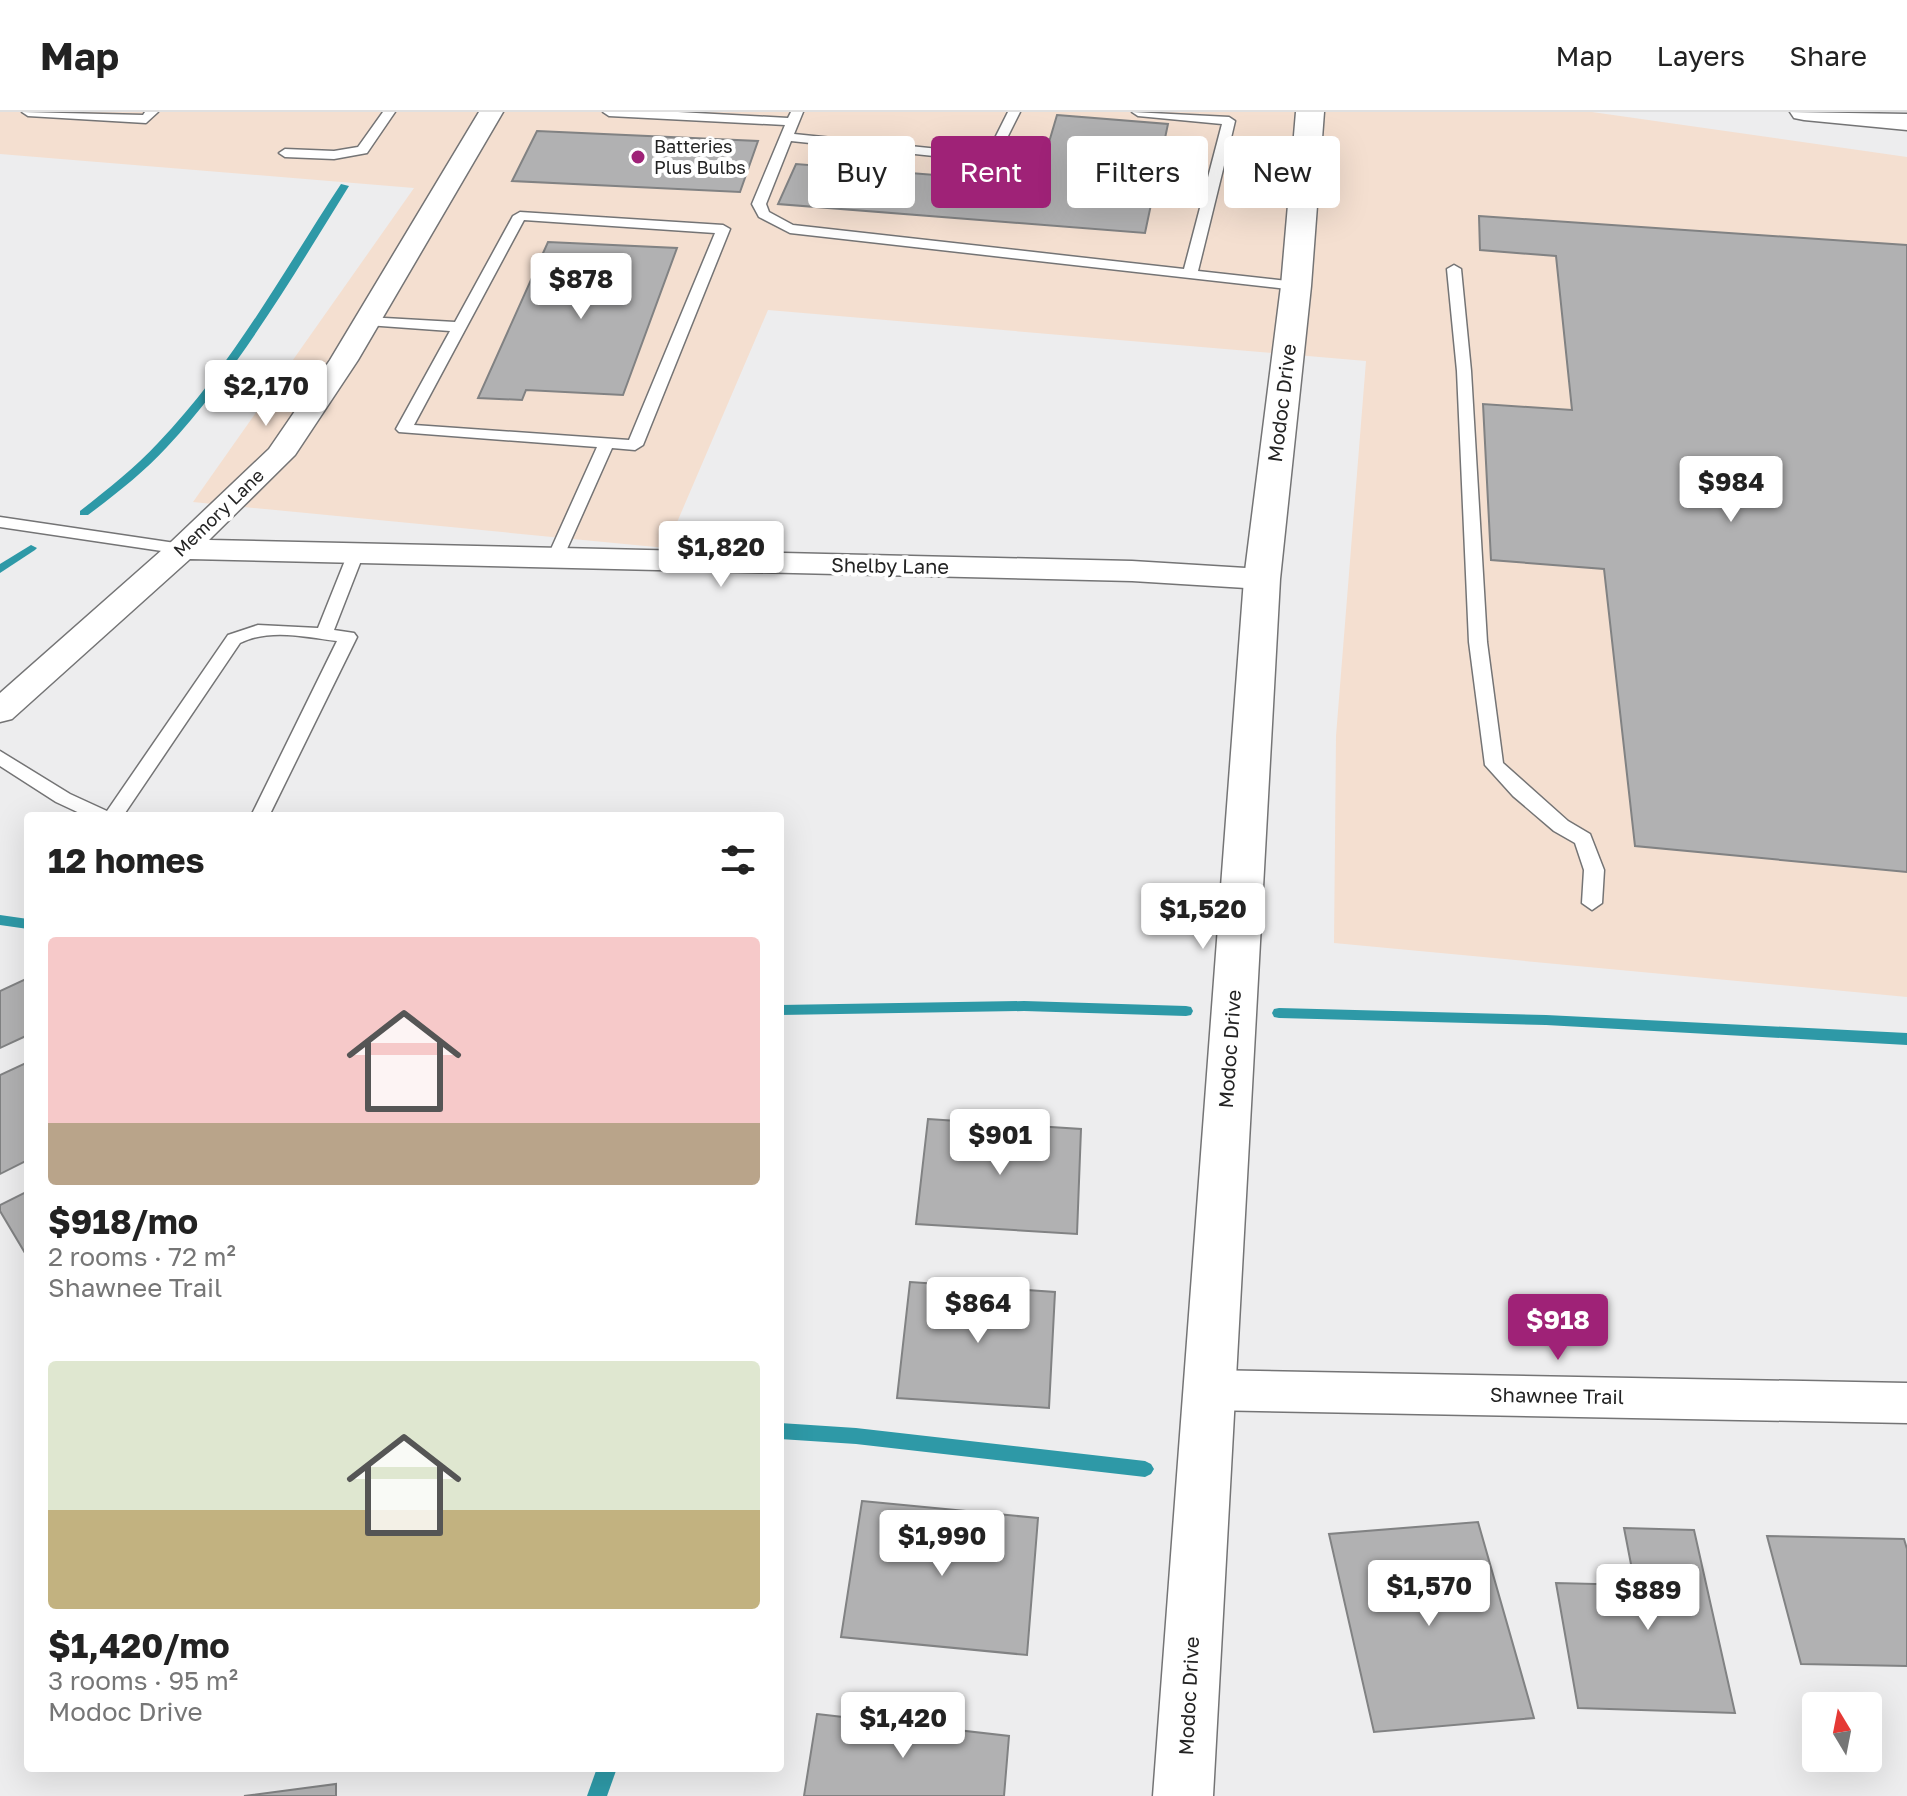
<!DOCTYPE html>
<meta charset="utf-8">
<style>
body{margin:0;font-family:"Golos Text",sans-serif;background:#f2f2f2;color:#222;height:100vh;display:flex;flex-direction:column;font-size:30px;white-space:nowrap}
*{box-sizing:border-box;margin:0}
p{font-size:26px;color:#767676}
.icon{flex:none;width:44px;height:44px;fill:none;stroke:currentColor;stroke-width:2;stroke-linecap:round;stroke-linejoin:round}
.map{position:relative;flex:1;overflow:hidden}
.details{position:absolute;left:24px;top:700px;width:760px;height:960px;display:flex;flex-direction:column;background:#fff;border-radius:8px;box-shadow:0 8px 32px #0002}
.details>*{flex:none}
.guide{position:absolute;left:808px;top:24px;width:760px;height:72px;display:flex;gap:16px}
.needle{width:52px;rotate:350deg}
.buttons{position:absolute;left:1802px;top:1580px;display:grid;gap:16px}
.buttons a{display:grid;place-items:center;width:80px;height:80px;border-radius:8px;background:#fff;box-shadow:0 8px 32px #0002;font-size:40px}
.price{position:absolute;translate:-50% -68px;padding:0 18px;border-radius:8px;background:#fff;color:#222;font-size:26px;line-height:52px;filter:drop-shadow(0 2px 4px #0008)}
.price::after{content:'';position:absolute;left:50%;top:48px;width:24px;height:18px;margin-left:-12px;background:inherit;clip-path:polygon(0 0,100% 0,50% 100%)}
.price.selected{background:#9f2277;color:#fff}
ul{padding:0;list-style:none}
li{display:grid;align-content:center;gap:16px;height:424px;padding:0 24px}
li span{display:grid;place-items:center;height:248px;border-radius:8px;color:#555}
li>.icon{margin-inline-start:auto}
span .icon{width:144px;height:144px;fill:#fffc;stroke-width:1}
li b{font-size:34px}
h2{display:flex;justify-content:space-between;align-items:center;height:96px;padding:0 24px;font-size:34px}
.chip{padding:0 28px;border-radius:8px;background:#fff;box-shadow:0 8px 32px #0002;font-size:28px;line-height:72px}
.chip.selected{background:#9f2277;color:#fff}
header{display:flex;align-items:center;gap:48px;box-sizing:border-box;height:112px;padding:0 40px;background:#fff;border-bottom:2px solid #e0e0e0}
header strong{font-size:38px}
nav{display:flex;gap:44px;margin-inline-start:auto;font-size:28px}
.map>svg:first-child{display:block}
.commercial{fill:#f4dfd0}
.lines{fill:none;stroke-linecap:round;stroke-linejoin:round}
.stream{fill:#2e99a7;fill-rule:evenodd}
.building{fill:#b1b1b2;stroke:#818283;stroke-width:2}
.service-casing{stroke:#747475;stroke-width:3}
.minor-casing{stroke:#747475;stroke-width:3}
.tertiary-casing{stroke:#747475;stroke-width:3}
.secondary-casing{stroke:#747475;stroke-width:3}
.service{fill:#fff;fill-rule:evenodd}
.minor{fill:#fff;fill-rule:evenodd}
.tertiary{fill:#fff;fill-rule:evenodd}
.secondary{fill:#fff;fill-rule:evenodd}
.poi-dot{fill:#9f2277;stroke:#fff;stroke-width:3}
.labels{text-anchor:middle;stroke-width:8;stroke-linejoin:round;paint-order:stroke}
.far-poi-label{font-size:18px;fill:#232323;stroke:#fff;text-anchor:start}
.far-street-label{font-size:18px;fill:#232323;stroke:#fff}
.street-label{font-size:20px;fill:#232323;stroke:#fff}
</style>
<header>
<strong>Map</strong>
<nav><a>Map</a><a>Layers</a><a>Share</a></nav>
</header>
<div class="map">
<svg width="1907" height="1684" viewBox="0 0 1907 1684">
<rect width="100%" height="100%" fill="#ededee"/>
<polygon class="commercial" points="0,0 1592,0 1907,45 1907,885 1334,831 1336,624 1366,249 768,198 666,436 193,390 414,76 0,42"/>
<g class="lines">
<g class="stream">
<path d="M 341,72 L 349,74 C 293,164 239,257 167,335 C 143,361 116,382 88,403 L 80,403 L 80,399 C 108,377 135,356 158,331 C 232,254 283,160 341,72 Z"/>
<polygon points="31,433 37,436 35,438 0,461 0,452"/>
<polygon points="0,803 28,807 28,817 0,813"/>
<polygon points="1024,889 1186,894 1191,895 1193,899 1191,903 1186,904 1024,899 780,903 780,893"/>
<polygon points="1279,896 1546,903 1907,921 1907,933 1546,913 1279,906 1274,905 1272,901 1274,897"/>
<polygon points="780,1311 856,1316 1145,1349 1151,1352 1154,1357 1151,1362 1145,1365 856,1332 780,1327"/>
<polygon points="597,1656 617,1656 607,1684 587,1684"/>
</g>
</g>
<g class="building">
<polygon points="1057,3 1168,12 1145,121 778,92 796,52 1037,71"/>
<polygon points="537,19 758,29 740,80 512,69"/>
<polygon points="1479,104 1907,133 1907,760 1635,734 1604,457 1491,448 1483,292 1572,298 1556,144 1480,138"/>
<polygon points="548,130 677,136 623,283 526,278 522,288 478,286"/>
<polygon points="28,866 28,923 0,936 0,879"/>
<polygon points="28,950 28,1048 0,1062 0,963"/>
<polygon points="928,1007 1081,1017 1077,1122 916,1112"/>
<polygon points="28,1079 28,1146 0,1099 0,1093"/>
<polygon points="910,1170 1055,1180 1049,1296 897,1286"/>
<polygon points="862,1389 1038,1406 1027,1543 841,1525"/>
<polygon points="1478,1410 1534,1606 1374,1620 1329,1422"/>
<polygon points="1624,1416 1694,1418 1735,1601 1578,1596 1556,1471 1635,1473"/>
<polygon points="1767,1424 1904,1427 1907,1437 1907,1554 1801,1552"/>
<polygon points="817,1602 1009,1624 1004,1684 804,1684"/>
<polygon points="336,1672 336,1684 244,1684"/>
</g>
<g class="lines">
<defs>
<g id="service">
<polygon points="22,0 143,3 145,0 158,0 146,11 28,4"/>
<polygon points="383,0 395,0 367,41 334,47 285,45 279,41 285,37 334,39 358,35"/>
<polygon points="603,0 678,0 788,6 791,0 803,0 794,22 987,42 1008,0 1020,0 997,46 991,50 791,29 766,92 769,100 793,113 1184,157 1222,12 1138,4 1132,0 1229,5 1235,9 1231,26 1307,33 1313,37 1307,41 1229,33 1198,159 1296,170 1303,174 1296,178 790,121 759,105 752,92 785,13 609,4"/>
<path d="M 520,100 L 723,113 L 730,117 L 643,333 L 635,338 L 612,336 L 563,446 L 555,451 L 547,446 L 597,335 L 399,320 L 396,317 L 450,219 L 367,213 L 360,209 L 367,205 L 455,210 L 513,104 ZM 524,108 L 715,121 L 629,328 L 414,313 Z"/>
<polygon points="1454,153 1461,157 1471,259 1487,530 1503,651 1568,709 1590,722 1604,758 1602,791 1592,798 1582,791 1584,758 1575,731 1554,719 1513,684 1485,653 1469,530 1457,259 1447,157"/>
<polygon points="0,405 182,432 190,437 182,442 0,415"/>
<path d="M 356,436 L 364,441 L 334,518 L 354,521 L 357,525 L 269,704 L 251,704 L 337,529 C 306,525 270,516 240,531 L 123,704 L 86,704 L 56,690 L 0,654 L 0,639 L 70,682 L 107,699 L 228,523 L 258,513 L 318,516 L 348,441 Z"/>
</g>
<g id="minor">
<polygon points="479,0 503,0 358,248 295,343 209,428 1132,449 1262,457 1273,460 1278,467 1273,474 1262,477 1132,469 190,447 12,607 0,610 0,581 171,430 269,337 330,248"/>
<polygon points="1207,1258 1907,1271 1907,1311 1207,1298 1191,1292 1184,1278 1191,1264"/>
</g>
<polygon id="tertiary" points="1296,0 1324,0 1311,174 1280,467 1213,1684 1153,1684 1244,467 1281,174"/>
<polygon id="secondary" points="1790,0 1907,2 1907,18 1804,8 1794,6"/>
</defs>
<use href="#service" class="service-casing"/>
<use href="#minor" class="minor-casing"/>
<use href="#tertiary" class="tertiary-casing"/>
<use href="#secondary" class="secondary-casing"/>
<use href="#service" class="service"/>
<use href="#minor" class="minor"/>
<use href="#tertiary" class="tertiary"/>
<use href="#secondary" class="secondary"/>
</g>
<circle class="poi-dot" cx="638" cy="45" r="8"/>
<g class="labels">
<g class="far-poi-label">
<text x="654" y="41">Batteries<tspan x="654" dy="21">Plus Bulbs</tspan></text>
</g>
<g class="far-street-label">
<text transform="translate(219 401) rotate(-44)" y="6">Memory Lane</text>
</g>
<g class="street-label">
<text transform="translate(1282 291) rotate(-83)" y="7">Modoc Drive</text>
<text transform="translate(890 454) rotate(1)" y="7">Shelby Lane</text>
<text transform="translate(1230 937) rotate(-86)" y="7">Modoc Drive</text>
<text transform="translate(1557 1284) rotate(1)" y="7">Shawnee Trail</text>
<text transform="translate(1189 1584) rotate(-87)" y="7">Modoc Drive</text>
</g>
</g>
</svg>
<div class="buttons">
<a><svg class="needle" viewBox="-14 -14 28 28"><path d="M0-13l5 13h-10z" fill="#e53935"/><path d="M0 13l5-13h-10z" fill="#767676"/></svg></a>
</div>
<b class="price" style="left:581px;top:209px">$878</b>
<b class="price" style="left:266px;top:316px">$2,170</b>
<b class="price" style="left:1731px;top:412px">$984</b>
<b class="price" style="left:721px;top:477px">$1,820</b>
<b class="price" style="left:1203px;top:839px">$1,520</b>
<b class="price" style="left:1000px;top:1065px">$901</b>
<b class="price" style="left:978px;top:1233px">$864</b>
<b class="price selected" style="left:1558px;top:1250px">$918</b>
<b class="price" style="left:942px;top:1466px">$1,990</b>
<b class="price" style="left:1429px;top:1516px">$1,570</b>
<b class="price" style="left:1648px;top:1520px">$889</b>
<b class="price" style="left:903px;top:1648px">$1,420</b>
<div class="guide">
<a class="chip">Buy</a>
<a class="chip selected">Rent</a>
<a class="chip">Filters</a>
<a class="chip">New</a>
</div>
<section class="details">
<h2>12 homes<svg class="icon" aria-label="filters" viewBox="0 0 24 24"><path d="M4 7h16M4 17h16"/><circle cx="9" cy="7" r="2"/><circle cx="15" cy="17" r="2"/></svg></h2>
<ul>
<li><span style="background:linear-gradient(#f6c9c9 75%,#b9a48a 0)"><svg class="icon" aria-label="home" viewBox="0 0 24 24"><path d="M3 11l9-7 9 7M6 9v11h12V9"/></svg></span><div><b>$918/mo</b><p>2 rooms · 72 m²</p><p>Shawnee Trail</p></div></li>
<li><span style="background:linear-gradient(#dfe7d0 60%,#c2b280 0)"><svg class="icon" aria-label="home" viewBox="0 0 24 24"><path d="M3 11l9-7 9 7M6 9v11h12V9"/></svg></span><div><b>$1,420/mo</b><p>3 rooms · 95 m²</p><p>Modoc Drive</p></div></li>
</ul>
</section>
</div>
